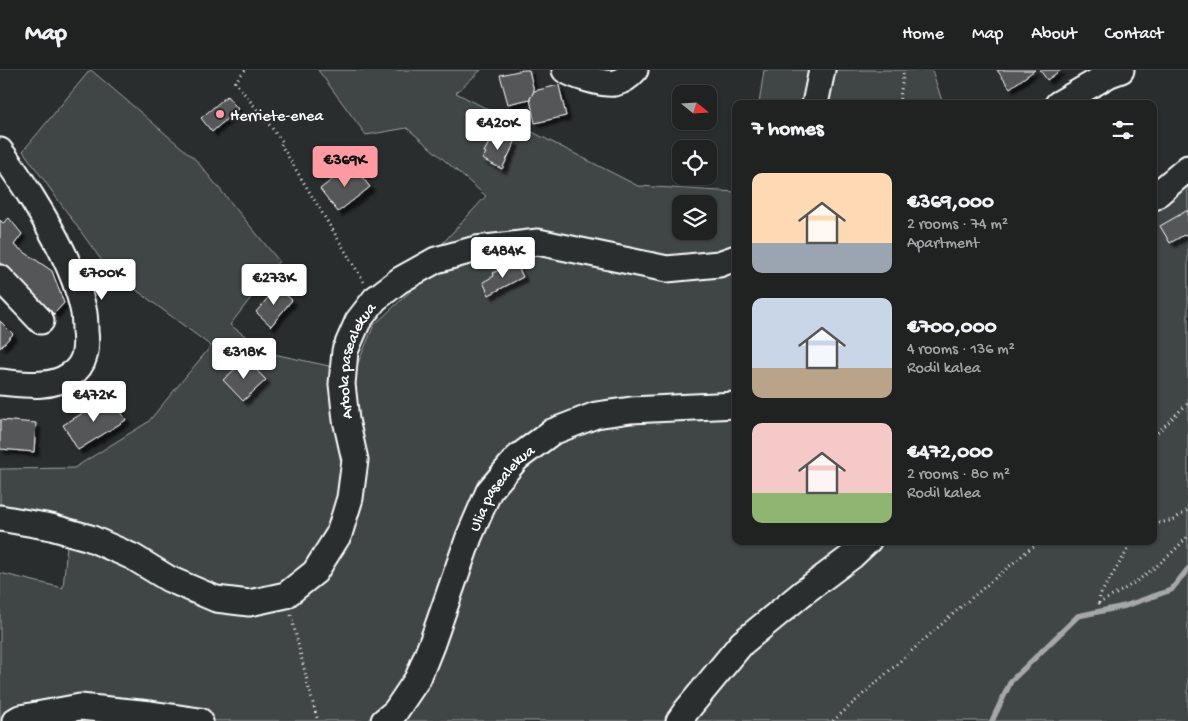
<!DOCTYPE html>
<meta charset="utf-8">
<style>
body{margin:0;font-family:"Gochi Hand",sans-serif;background:#2d2f2f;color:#f1f3f6;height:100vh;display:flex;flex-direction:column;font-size:19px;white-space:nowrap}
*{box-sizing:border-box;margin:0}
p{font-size:16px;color:#a2a4a5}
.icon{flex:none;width:28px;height:28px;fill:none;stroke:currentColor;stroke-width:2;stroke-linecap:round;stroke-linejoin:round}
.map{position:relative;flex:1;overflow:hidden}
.drawer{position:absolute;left:732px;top:30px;width:425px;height:445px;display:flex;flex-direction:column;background:#202222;border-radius:10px;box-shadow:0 1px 4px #0004,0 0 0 1px #3d3f40}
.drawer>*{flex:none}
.needle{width:32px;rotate:108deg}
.buttons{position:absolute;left:672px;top:15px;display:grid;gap:10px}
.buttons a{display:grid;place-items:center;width:45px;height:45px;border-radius:10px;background:#202222;box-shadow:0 1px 4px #0004,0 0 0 1px #3d3f40;font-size:25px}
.price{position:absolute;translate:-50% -42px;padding:0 11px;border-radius:5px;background:#fff;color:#222;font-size:16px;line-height:32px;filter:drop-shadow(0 1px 2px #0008)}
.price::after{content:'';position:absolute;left:50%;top:30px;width:15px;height:11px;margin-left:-8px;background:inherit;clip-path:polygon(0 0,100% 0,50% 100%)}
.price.selected{background:#ff9aa2;color:#111}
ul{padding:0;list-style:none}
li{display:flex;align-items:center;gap:15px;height:125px;padding:0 20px}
li span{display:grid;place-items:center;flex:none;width:140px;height:100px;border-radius:10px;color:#555}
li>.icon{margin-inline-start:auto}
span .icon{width:60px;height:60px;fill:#fffc;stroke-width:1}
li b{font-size:21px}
h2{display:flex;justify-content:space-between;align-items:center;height:60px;padding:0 20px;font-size:21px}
header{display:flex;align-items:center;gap:30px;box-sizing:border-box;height:70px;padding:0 25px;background:#202222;border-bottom:1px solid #3d3f40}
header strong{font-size:24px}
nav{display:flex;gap:28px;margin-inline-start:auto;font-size:18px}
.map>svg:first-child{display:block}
.green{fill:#414445;stroke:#a0a2a2;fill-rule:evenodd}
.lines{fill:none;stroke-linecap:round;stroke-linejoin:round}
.stream{stroke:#a6a7a7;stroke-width:5.5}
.building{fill:#555758;stroke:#fff;filter:url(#shadow)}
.minor-casing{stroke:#fff;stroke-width:29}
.path{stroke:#fff;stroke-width:3;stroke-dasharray:1 4;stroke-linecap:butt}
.minor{stroke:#2a2d2e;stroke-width:25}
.poi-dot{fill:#ff9aa2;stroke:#2a2d2e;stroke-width:2}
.labels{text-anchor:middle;stroke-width:4;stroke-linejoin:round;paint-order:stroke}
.poi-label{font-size:16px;fill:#fff;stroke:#2a2d2e;text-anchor:start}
.street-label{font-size:16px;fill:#fff;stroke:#2a2d2e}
</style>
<header>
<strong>Map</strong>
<nav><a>Home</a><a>Map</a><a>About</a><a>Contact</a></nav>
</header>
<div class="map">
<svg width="1188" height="651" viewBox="0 0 1188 651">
<defs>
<filter id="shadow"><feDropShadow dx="4.5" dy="4.5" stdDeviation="1" flood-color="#0009"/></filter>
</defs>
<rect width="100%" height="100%" fill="#2a2d2e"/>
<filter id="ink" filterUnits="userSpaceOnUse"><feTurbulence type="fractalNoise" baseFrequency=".02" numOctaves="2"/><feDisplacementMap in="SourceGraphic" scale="10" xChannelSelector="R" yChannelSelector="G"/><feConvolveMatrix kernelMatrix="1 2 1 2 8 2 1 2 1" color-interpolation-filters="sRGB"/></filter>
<g filter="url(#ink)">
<g class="green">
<path d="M 90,0 L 91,0 L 195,89 L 279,191 L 230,255 L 269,283 L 329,296 L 335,348 L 374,255 L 428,205 L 430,187 L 486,126 L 407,58 L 366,65 L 318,0 L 481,0 L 456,23 L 638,116 L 736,122 L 736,471 L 1154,471 L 1154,136 L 1188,107 L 1188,651 L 0,651 L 0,503 L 63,518 L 69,455 L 0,441 L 0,399 L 74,398 L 148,352 L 211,276 L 107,198 L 23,81 ZM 681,134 L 709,134 L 709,161 L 681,161 Z"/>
<polygon points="764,0 932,0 943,34 759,34"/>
</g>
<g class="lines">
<polyline class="stream" points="992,651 1011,611 1078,546 1125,536 1171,520 1188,499"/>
</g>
<g class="building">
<polygon points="523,0 529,0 534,21 530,29 508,34 500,5"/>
<polygon points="997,0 1035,0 1010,18"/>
<polygon points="1040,0 1061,0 1047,10"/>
<polygon points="559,15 566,46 535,53 530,29 534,21"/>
<polygon points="227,26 238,39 212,62 201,48"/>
<polygon points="494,63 515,72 502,99 482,89 486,83 484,82"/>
<polygon points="352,94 370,117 338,142 320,119"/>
<polygon points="1188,140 1188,165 1185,166 1184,165 1170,173 1160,156"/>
<polygon points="9,148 22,164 14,175 52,201 64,233 54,244 26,216 0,196 0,150 3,153"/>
<polygon points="517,195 523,207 489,225 483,212 494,206 493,203 504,197 505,200"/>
<polygon points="277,217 292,230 271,256 256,242"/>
<polygon points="0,251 13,264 0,278"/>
<polygon points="246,289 266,310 243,331 223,310"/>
<polygon points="111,326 126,350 78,380 63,355"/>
<polygon points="0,350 36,353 34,382 0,379"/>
</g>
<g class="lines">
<defs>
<g id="minor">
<path d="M 565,0 C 574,6 604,15 615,13 C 623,11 630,6 635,0"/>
<polyline points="815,34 822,0"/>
<polyline points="1058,34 1110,4 1121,0"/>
<path d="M 0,81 C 12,96 22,112 32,128 C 53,162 74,199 83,238 C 85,246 85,254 85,261 C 87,278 86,295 70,305 C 51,319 23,314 0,312"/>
<polyline points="1154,127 1188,98"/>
<polyline points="0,208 41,251"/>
<path id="s1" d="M 0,448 L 51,457 L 90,468 L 133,487 L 169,509 L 216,529 L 249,533 L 286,525 L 315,502 L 339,464 L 350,428 L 355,390 L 346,350 L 342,314 L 345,281 L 358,251 L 375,229 L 400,210 L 436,190 L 476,179 L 538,172 L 667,199 L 719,194 L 736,188"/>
<polyline points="15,651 20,648 80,637 151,644 200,651"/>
<path id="s2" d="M 384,651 L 395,642 L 418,608 L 432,573 L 469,467 L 489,421 L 517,388 L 552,362 L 596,345 L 631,340 L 736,335"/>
<polyline points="679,651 686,641 742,573 804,522 852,486 868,471"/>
</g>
</defs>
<use href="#minor" class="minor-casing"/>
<g class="path">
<polyline points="245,0 235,12 283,72 281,75 364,212"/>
<polyline points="899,34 904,0"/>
<polyline points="1154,366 1188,333"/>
<polyline points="1154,454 1173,450 1188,440"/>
<path d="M 1132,471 L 1127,481 L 1100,525 L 1099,533 C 1132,517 1164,493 1188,466"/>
<polyline points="291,545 310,623 318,651"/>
<polyline points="833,651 962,536 1031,478 1041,471"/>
</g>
<use href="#minor" class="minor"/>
</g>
</g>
<circle class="poi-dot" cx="220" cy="44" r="5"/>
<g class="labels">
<g class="poi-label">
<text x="230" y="50">Herriete-enea</text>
</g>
<g class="street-label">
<text dy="6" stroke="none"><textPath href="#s1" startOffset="565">Arbola pasealekua</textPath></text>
<text dy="6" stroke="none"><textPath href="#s2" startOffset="265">Ulia pasealekua</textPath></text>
</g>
</g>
</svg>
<div class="buttons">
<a><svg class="needle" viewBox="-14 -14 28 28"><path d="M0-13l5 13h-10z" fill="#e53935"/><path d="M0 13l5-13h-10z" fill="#a2a4a5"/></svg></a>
<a><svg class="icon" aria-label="locate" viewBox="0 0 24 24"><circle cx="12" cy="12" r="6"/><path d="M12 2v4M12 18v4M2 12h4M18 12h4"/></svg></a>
<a><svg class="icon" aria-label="layers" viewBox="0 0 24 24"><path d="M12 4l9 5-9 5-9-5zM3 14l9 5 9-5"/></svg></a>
</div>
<b class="price" style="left:498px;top:81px">€420K</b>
<b class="price selected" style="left:345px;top:118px">€369K</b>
<b class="price" style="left:503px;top:209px">€484K</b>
<b class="price" style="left:102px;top:231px">€700K</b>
<b class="price" style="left:274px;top:236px">€273K</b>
<b class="price" style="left:244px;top:310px">€318K</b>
<b class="price" style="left:94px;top:353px">€472K</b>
<section class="drawer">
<h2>7 homes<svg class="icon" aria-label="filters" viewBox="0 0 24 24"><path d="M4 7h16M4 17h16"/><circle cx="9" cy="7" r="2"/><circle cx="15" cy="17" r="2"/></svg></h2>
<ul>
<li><span style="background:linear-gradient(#ffd9b3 70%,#9aa5b1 0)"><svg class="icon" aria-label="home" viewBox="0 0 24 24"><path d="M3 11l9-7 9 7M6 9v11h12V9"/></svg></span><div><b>€369,000</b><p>2 rooms · 74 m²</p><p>Apartment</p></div></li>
<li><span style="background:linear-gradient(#c9d6e8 70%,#b9a48a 0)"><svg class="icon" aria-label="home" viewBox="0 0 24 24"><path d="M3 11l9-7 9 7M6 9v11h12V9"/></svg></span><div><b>€700,000</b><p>4 rooms · 136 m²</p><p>Rodil kalea</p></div></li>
<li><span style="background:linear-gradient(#f6c9c9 70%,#8fb573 0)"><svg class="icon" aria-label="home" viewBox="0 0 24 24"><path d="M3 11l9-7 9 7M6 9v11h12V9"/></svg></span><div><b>€472,000</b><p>2 rooms · 80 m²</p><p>Rodil kalea</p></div></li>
</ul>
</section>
</div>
